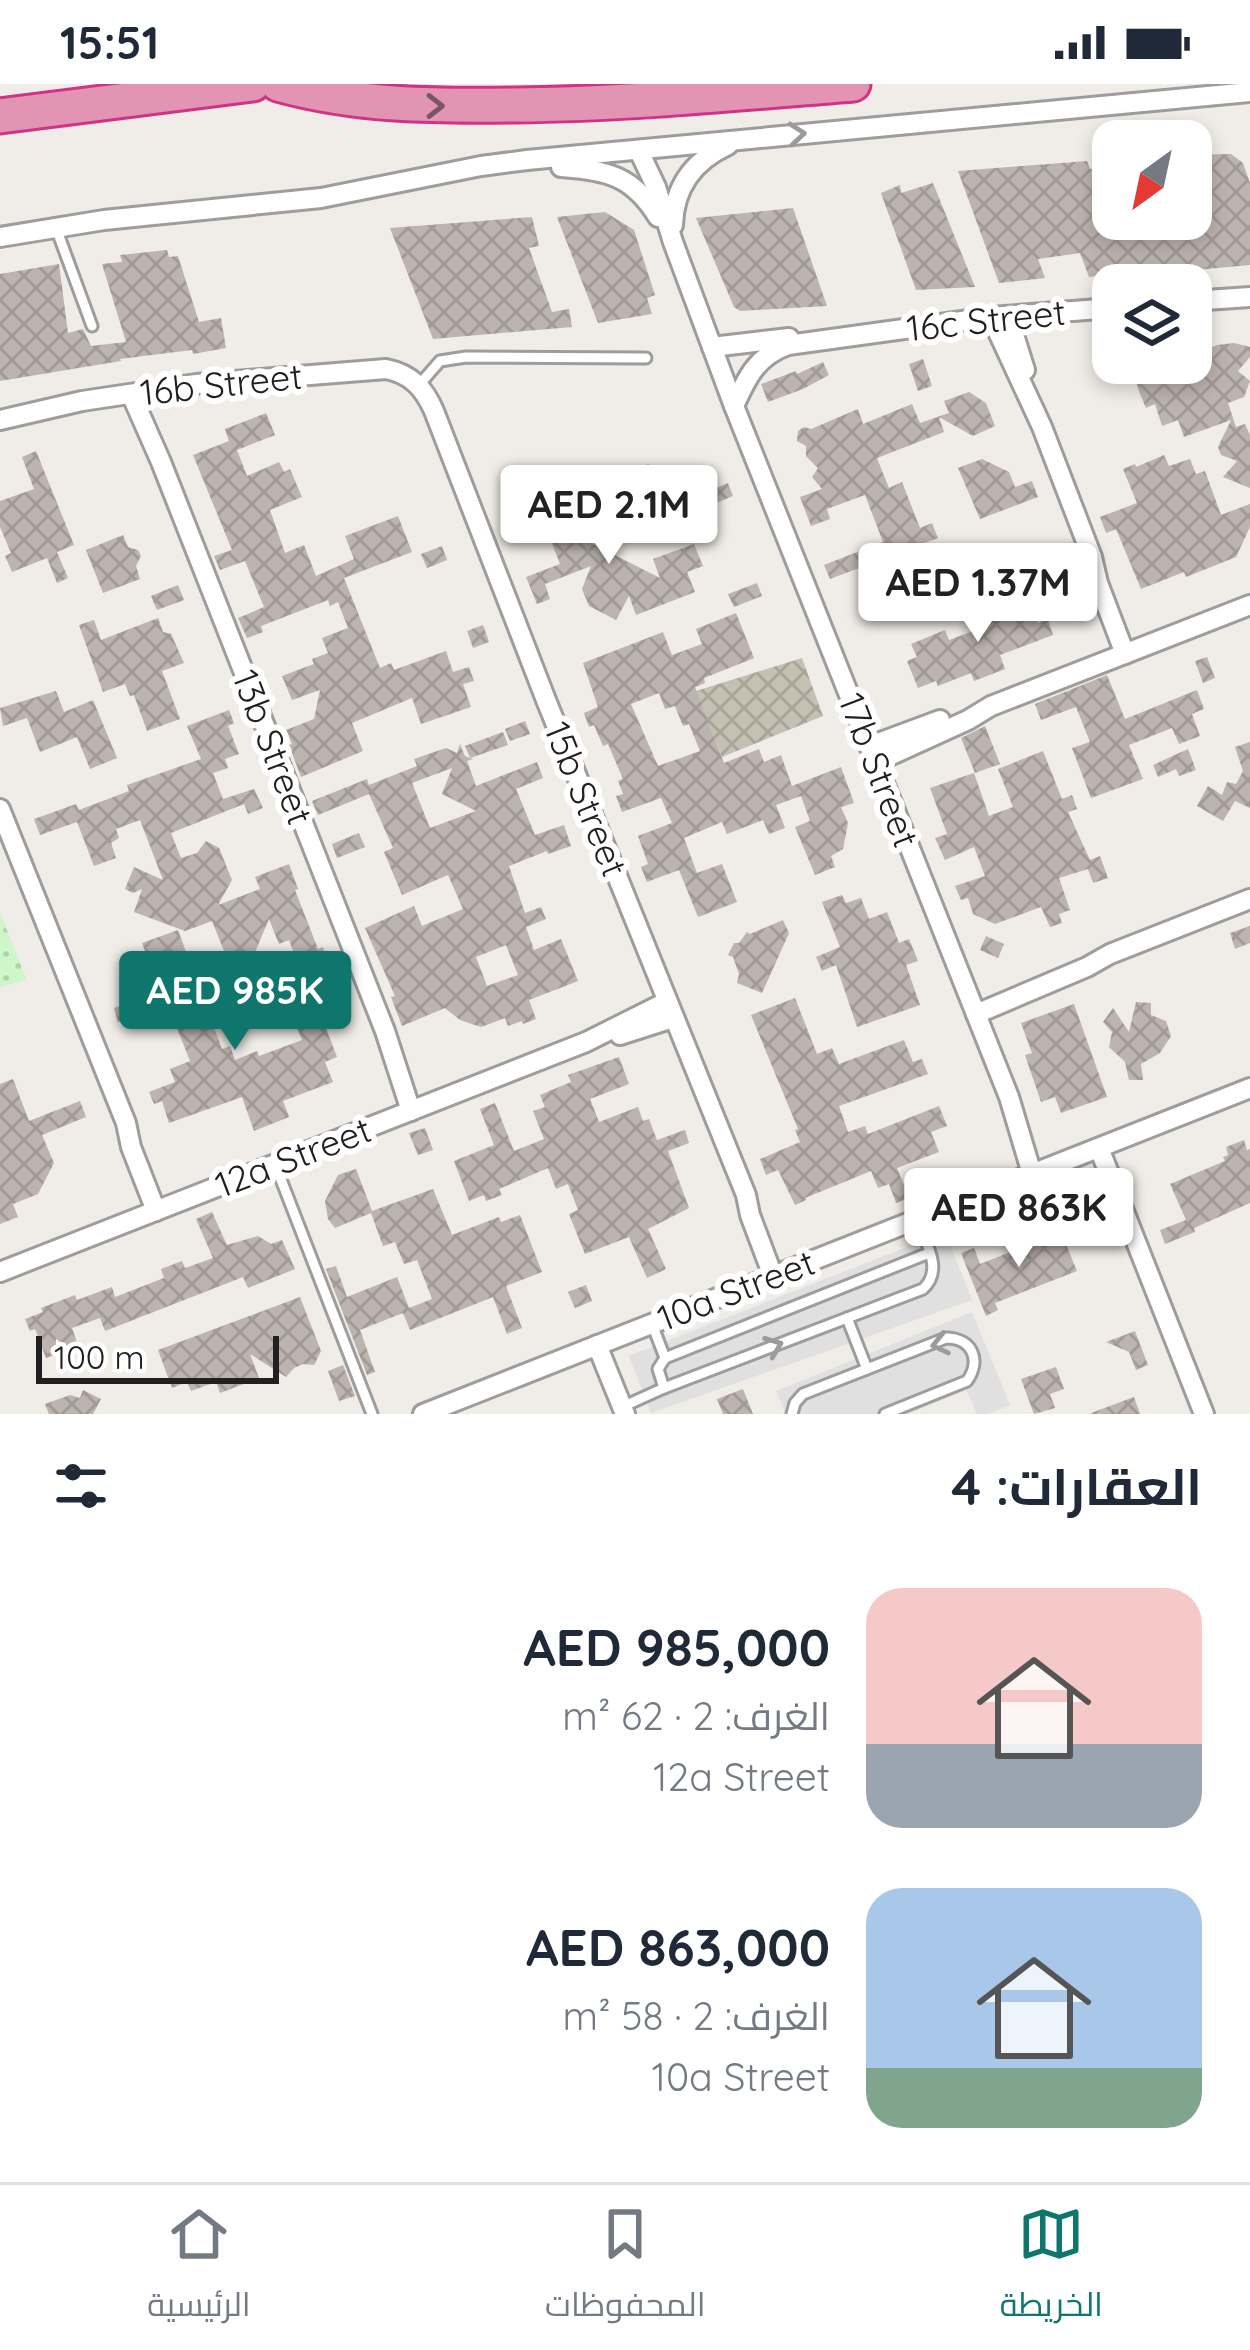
<!DOCTYPE html>
<html lang="ar">
<meta charset="utf-8">
<style>
body{margin:0;font-family:Quicksand,Cairo,sans-serif;background:#f2f2f3;color:#1f2937;direction:rtl;height:100vh;display:flex;flex-direction:column;font-size:45px;white-space:nowrap}
*{box-sizing:border-box;margin:0}
p{font-size:39px;color:#747a83}
.icon{flex:none;width:66px;height:66px;fill:none;stroke:currentColor;stroke-width:2;stroke-linecap:round;stroke-linejoin:round}
.map{position:relative;height:1330px;overflow:hidden;direction:ltr}
.side{display:flex;flex-direction:column;background:#fff;flex:1}
.side>*{flex:none}
.needle{width:78px;rotate:213deg}
.tools{position:absolute;left:1092px;top:36px;display:grid;gap:24px}
.tools a{display:grid;place-items:center;width:120px;height:120px;border-radius:24px;background:#fff;box-shadow:0 6px 18px #0003;font-size:60px}
.scale{position:absolute;left:36px;bottom:30px;width:243px;box-sizing:border-box;padding-left:12px;border:6px solid #202020;border-top:0;font-size:33px;line-height:42px;white-space:nowrap;color:#202020;-webkit-text-stroke:9px #fff;paint-order:stroke}
.price{position:absolute;translate:-50% -102px;padding:0 27px;border-radius:12px;background:#fff;color:#222;font-size:39px;line-height:78px;filter:drop-shadow(0 3px 6px #0008)}
.price::after{content:'';position:absolute;left:50%;top:72px;width:36px;height:27px;margin-left:-18px;background:inherit;clip-path:polygon(0 0,100% 0,50% 100%)}
.price.current{background:#0f766e;color:#fff}
ul{padding:0;list-style:none}
li{display:flex;align-items:center;gap:36px;height:300px;padding:0 48px}
li span{display:grid;place-items:center;flex:none;width:336px;height:240px;border-radius:36px;color:#555}
li>.icon{margin-inline-start:auto}
span .icon{width:144px;height:144px;fill:#fffc;stroke-width:1}
li b{font-size:51px}
h2{display:flex;justify-content:space-between;align-items:center;height:144px;padding:0 48px;font-size:51px}
.status{display:flex;justify-content:space-between;align-items:center;height:84px;padding:0 60px;background:#fff;direction:ltr}
.status svg{height:33px;fill:currentColor}
.tab-bar{display:flex;justify-content:space-around;align-items:center;height:168px;border-top:3px solid #e0e1e3;background:#fff;font-size:33px;color:#747a83}
.tab-bar a{display:grid;justify-items:center;gap:6px}
.tab-bar .current{color:#0f766e}
.map>svg:first-child{display:block}
.construction{fill:url(#construction-cross-hatch)}
.park{fill:url(#park-dots)}
.parking{fill:#e0e0e0}
.building{fill:url(#building-cross-hatch);fill-rule:evenodd}
.lines{fill:none;stroke-linecap:round;stroke-linejoin:round}
.lane-casing{stroke:#9d9d9d;stroke-width:15}
.street-casing{stroke:#9d9d9d;stroke-width:24}
.highway-casing{stroke:#d13287;stroke-width:39}
.lane{stroke:#fff;stroke-width:9}
.street{stroke:#fff;stroke-width:18}
.highway{stroke:#e295b2;stroke-width:33}
.oneway{stroke:#775562}
.oneway2{stroke:#9b9b9b}
.labels{text-anchor:middle;stroke-width:12;stroke-linejoin:round;paint-order:stroke}
.street-label{font-size:36px;fill:#202020;stroke:#fff}
</style>
<div class="status"><b>15:51</b><svg viewBox="0 0 49 12"><path d="M0 12V9h3v3zM5 12V6h3v6zM10 12V3h3v9zM15 12V0h3v12zM26 1h20v11H26zM47 4h2v5h-2z"/></svg></div>
<div class="map">
<svg width="1250" height="1330" viewBox="0 0 1250 1330">
<defs>
<pattern id="construction-cross-hatch" width="8" height="8" patternUnits="userSpaceOnUse" patternTransform="scale(3)"><rect width="8" height="8" fill="#c4c1b3"/><path d="M0 0l8 8M0 8l8-8" fill="none" stroke="#a8a69a"/></pattern>
<pattern id="park-dots" width="8" height="8" patternUnits="userSpaceOnUse" patternTransform="scale(3)"><rect width="8" height="8" fill="#cdf7c8"/><path d="M2 2h.1M6 6h.1" fill="none" stroke="#b0d3ac" stroke-width="1.8" stroke-linecap="round"/></pattern>
<pattern id="building-cross-hatch" width="8" height="8" patternUnits="userSpaceOnUse" patternTransform="scale(3)"><rect width="8" height="8" fill="#bdb4b0"/><path d="M0 0l8 8M0 8l8-8" fill="none" stroke="#a29a97"/></pattern>
</defs>
<rect width="100%" height="100%" fill="#f0ece7"/>
<polygon class="construction" points="802,574 823,632 722,673 696,607"/>
<polygon class="park" points="0,829 27,896 0,903"/>
<g class="parking">
<polygon points="945,1148 972,1216 651,1329 629,1272"/>
<polygon points="972,1228 1010,1321 988,1330 977,1330 966,1306 908,1330 786,1330 776,1307"/>
</g>
<g class="building">
<polygon points="1231,70 1243,79 1250,99 1250,181 1142,191 1140,187 1089,193 1080,169 1038,175 1045,194 999,199 958,87 1087,77 1090,85 1113,82 1113,135 1191,135 1191,71"/>
<polygon points="933,99 971,193 975,203 916,206 881,109 900,101 901,109"/>
<polygon points="793,124 827,222 740,227 734,223 696,134"/>
<polygon points="605,128 634,146 655,211 647,214 652,230 598,239 557,133"/>
<polygon points="532,133 539,162 529,164 552,228 569,225 572,243 433,255 390,144"/>
<polygon points="167,166 169,173 178,172 199,238 221,234 226,264 193,270 192,266 120,275 121,277 0,297 0,190 59,180 68,249 83,245 91,262 126,258 102,180 122,178 120,171"/>
<polygon points="1191,246 1201,268 1217,261 1234,259 1250,263 1250,273 1238,287 1250,297 1244,313 1228,319 1236,343 1245,340 1250,351 1250,404 1223,393 1237,377 1221,371 1218,363 1231,336 1184,353 1178,336 1162,342 1155,320 1146,324 1140,310 1130,279 1191,279"/>
<polygon points="923,275 932,302 918,307 909,280"/>
<polygon points="823,278 829,291 803,305 768,318 761,300 796,287 797,290"/>
<polygon points="969,308 986,319 995,342 973,352 939,333 944,348 877,374 889,404 902,398 920,444 932,439 938,454 830,495 824,481 883,458 865,411 827,425 830,435 811,442 800,413 822,405 812,393 818,384 806,372 806,362 797,357 798,347 804,343 811,345 858,325 863,340 912,320 920,339 949,329 944,317"/>
<polygon points="266,329 275,351 237,366 247,392 279,378 284,388 290,385 302,413 270,426 285,469 304,461 316,492 354,475 345,452 398,432 412,468 344,494 380,584 391,579 394,586 446,567 453,588 469,583 474,597 463,600 471,623 421,640 412,614 352,639 363,667 301,693 289,661 292,660 286,646 314,635 320,606 292,616 282,592 314,580 312,575 328,569 322,554 348,544 338,518 330,522 328,516 261,542 263,548 247,554 238,534 264,523 245,477 220,486 214,472 232,466 193,371 229,357 225,345"/>
<polygon points="36,367 74,461 57,468 68,494 57,499 47,474 12,488 5,472 11,469 0,443 0,417 34,405 22,373"/>
<polygon points="1164,371 1169,382 1190,375 1196,390 1205,387 1221,431 1250,420 1250,443 1236,473 1186,493 1184,488 1141,505 1116,445 1106,449 1100,433 1137,419 1123,385 1135,380 1136,383"/>
<polygon points="982,375 1009,388 1015,403 1032,397 1038,413 980,435 958,384"/>
<polygon points="649,380 658,404 649,421 658,443 632,453 627,441 633,439 614,391"/>
<polygon points="728,399 733,412 697,427 692,414"/>
<polygon points="557,408 571,444 601,432 609,452 591,459 660,494 653,475 694,460 703,482 687,488 695,508 636,531 629,512 616,536 589,522 582,505 591,482 545,500 550,515 537,520 526,493 560,480 535,416"/>
<polygon points="123,451 128,463 138,466 141,472 136,482 140,495 103,509 86,466"/>
<polygon points="442,462 447,476 427,484 421,470"/>
<polygon points="757,499 762,512 734,523 728,510"/>
<polygon points="178,501 184,516 157,526 151,512"/>
<polygon points="1028,512 1038,539 1048,535 1053,551 1000,571 1005,585 974,597 971,589 938,602 936,597 918,604 907,577 917,573 911,560 945,546 949,556 984,543 979,530"/>
<path d="M 736,529 L 754,574 L 704,594 L 705,599 L 695,603 L 724,679 L 759,665 L 764,678 L 781,671 L 792,702 L 841,683 L 854,719 L 841,723 L 848,739 L 843,765 L 831,772 L 835,783 L 815,791 L 795,743 L 810,737 L 801,712 L 776,721 L 785,744 L 769,750 L 763,736 L 727,750 L 722,738 L 684,754 L 697,789 L 722,780 L 737,818 L 698,833 L 679,786 L 647,798 L 641,783 L 648,780 L 638,752 L 672,739 L 661,714 L 622,728 L 616,712 L 623,710 L 618,697 L 623,695 L 608,660 L 603,662 L 594,641 L 589,643 L 584,629 L 598,623 L 583,579 L 663,548 L 672,571 L 702,560 L 696,545 ZM 659,609 L 665,625 L 675,622 L 683,642 L 689,640 L 700,667 L 658,682 L 631,620 Z"/>
<polygon points="158,534 163,548 171,550 184,579 162,587 180,635 147,647 134,611 130,612 125,600 103,608 79,541 94,536 101,556"/>
<polygon points="483,541 489,558 473,564 467,547"/>
<polygon points="1207,573 1215,594 1203,599 1195,577"/>
<polygon points="1107,591 1125,635 1197,606 1204,625 1192,630 1200,652 1179,660 1172,644 1129,661 1143,695 1091,714 1072,664 1090,658 1076,623 1041,636 1035,620"/>
<polygon points="56,607 64,628 93,616 117,674 90,685 77,653 40,668 27,634 3,642 0,624"/>
<polygon points="229,626 234,639 228,642 239,670 225,675 228,684 213,689 223,715 254,705 263,724 248,730 244,720 171,749 181,774 197,769 206,757 219,764 232,796 218,821 260,805 255,793 289,780 298,805 295,806 318,865 323,863 332,895 281,915 283,921 239,938 229,913 301,888 289,856 279,860 269,835 253,873 230,882 212,837 185,847 134,828 142,805 133,809 125,805 134,783 163,796 140,736 116,745 119,754 111,759 116,774 94,782 77,738 40,751 34,735 76,720 79,726 129,707 127,701 201,675 187,642"/>
<polygon points="525,637 530,650 510,657 505,645"/>
<polygon points="985,642 1000,680 975,689 961,654"/>
<polygon points="503,648 508,661 470,674 465,662"/>
<polygon points="1250,658 1250,724 1235,717 1223,737 1197,722 1208,702 1222,711 1227,698 1236,700 1243,687 1235,663"/>
<path d="M 460,660 L 465,672 L 473,675 L 467,677 L 476,702 L 537,678 L 543,694 L 516,705 L 535,751 L 564,741 L 571,762 L 548,770 L 547,767 L 509,782 L 525,829 L 541,823 L 546,835 L 526,843 L 534,866 L 561,855 L 578,897 L 529,916 L 536,935 L 523,940 L 522,937 L 508,942 L 505,934 L 481,943 L 460,936 L 445,924 L 402,942 L 391,913 L 395,912 L 365,844 L 414,822 L 422,842 L 463,825 L 448,791 L 402,811 L 384,768 L 393,764 L 369,710 L 318,731 L 312,717 L 367,695 L 369,701 L 417,682 L 414,675 L 446,664 L 457,669 ZM 452,684 L 442,710 L 476,727 L 430,744 L 412,699 ZM 506,861 L 518,891 L 487,902 L 476,873 Z"/>
<polygon points="1188,665 1196,686 1179,692 1176,685 1158,693 1153,681"/>
<polygon points="1043,667 1062,715 1072,711 1077,725 1068,728 1090,776 1100,772 1108,794 1093,799 1088,785 1059,794 1070,826 1059,830 1062,839 1050,843 1041,823 995,840 973,830 968,814 961,816 955,802 985,792 974,763 945,776 935,754 947,750 930,704 974,689 989,732 1013,723 998,685"/>
<polygon points="359,749 365,763 337,774 332,760"/>
<polygon points="842,811 846,819 861,814 869,835 887,828 899,859 909,855 918,877 906,881 920,921 857,943 836,881 822,887 816,873 840,863 822,818"/>
<polygon points="783,836 789,849 762,909 737,899 739,890 733,873 728,871 734,859 739,859 747,848 750,850"/>
<polygon points="1250,842 1250,859 1235,865 1230,849"/>
<polygon points="178,846 222,965 230,962 235,976 257,967 259,972 302,956 294,936 340,920 344,931 324,939 337,973 325,978 333,998 283,1017 289,1033 254,1047 242,1013 169,1039 162,1017 154,1020 149,1008 175,998 170,985 190,977 173,934 191,927 180,896 159,904 142,859"/>
<polygon points="986,852 1004,860 998,874 980,866"/>
<polygon points="144,914 149,928 118,938 114,924"/>
<polygon points="795,914 817,970 832,964 839,980 904,956 913,978 922,975 928,990 839,1022 848,1048 865,1042 868,1050 939,1022 947,1042 931,1048 939,1068 897,1084 909,1114 896,1119 889,1100 878,1104 871,1087 805,1114 806,1116 795,1121 778,1086 766,1091 760,1075 800,1058 795,1046 798,1045 751,931"/>
<polygon points="1136,918 1151,919 1151,931 1166,937 1171,952 1160,969 1141,980 1143,996 1129,996 1125,978 1109,963 1112,948 1103,938 1113,924 1129,948"/>
<polygon points="1074,920 1107,1013 1061,1029 1055,1013 1041,1018 1025,971 1032,969 1021,939"/>
<polygon points="619,973 629,1000 590,1015 599,1038 638,1023 643,1037 649,1035 657,1056 685,1046 689,1059 668,1067 689,1124 648,1145 666,1185 647,1194 629,1153 585,1170 569,1130 578,1126 568,1100 556,1105 548,1084 499,1105 502,1111 486,1117 484,1111 469,1117 454,1077 494,1061 480,1025 495,1019 514,1067 544,1055 533,1027 545,1023 540,1011 571,998 568,991"/>
<polygon points="13,995 29,1037 80,1017 86,1033 42,1051 54,1079 38,1110 13,1120 18,1133 0,1140 0,1000"/>
<polygon points="425,1044 433,1066 418,1071 409,1049"/>
<polygon points="1244,1056 1247,1066 1250,1065 1250,1119 1194,1144 1195,1148 1165,1160 1160,1146 1186,1136 1170,1100 1225,1077 1223,1073 1228,1071 1226,1063"/>
<polygon points="356,1085 372,1127 433,1105 452,1151 499,1133 501,1138 520,1131 542,1188 506,1202 522,1244 507,1250 493,1213 410,1246 403,1229 360,1246 375,1288 367,1291 326,1185 336,1182 347,1213 397,1193 409,1224 432,1215 417,1176 404,1180 395,1158 383,1162 371,1129 335,1144 328,1135 325,1117 338,1091"/>
<polygon points="212,1128 227,1161 258,1152 271,1160 282,1156 295,1185 248,1204 243,1193 105,1247 100,1234 72,1244 77,1258 64,1263 66,1267 46,1274 35,1245 30,1247 25,1235 43,1228 41,1224 75,1211 77,1216 112,1203 115,1213 164,1194 161,1185 182,1177 185,1184 213,1174 196,1135"/>
<polygon points="1061,1148 1077,1187 995,1219 998,1226 986,1232 961,1169 974,1164 980,1180"/>
<polygon points="586,1201 592,1217 575,1224 568,1208"/>
<polygon points="300,1213 321,1267 314,1281 303,1280 294,1284 286,1293 250,1270 259,1294 220,1309 216,1298 191,1307 187,1298 172,1304 158,1266"/>
<polygon points="1135,1247 1148,1281 1136,1286 1129,1268 1106,1258"/>
<polygon points="343,1281 355,1312 339,1317 328,1287"/>
<polygon points="1056,1283 1064,1305 1050,1310 1055,1324 1034,1330 1021,1295"/>
<polygon points="743,1305 753,1330 723,1330 717,1315"/>
<polygon points="83,1306 101,1315 93,1330 49,1330 45,1320 70,1311 80,1314"/>
<polygon points="1134,1313 1140,1330 1092,1330 1091,1329"/>
</g>
<g class="lines">
<defs>
<g id="lane">
<polyline points="56,144 92,242"/>
<polyline points="419,301 440,277 466,273 646,274"/>
<polyline points="275,1080 372,1330"/>
<polyline points="847,1234 867,1285"/>
<polyline points="652,1240 665,1274"/>
<polyline points="664,1304 658,1285 665,1274 929,1169"/>
<path d="M 622,1323 L 664,1304 L 923,1205 C 944,1186 926,1159 917,1136"/>
<path d="M 792,1330 L 795,1319 L 803,1310 L 946,1254 C 972,1254 982,1276 967,1297 L 885,1330"/>
</g>
<g id="street">
<polyline points="639,67 656,103 673,158 734,322 1009,1013 1032,1090"/>
<path d="M 561,83 C 607,86 633,92 658,133"/>
<path d="M 673,141 C 674,103 693,77 728,61"/>
<polyline points="0,153 104,136 321,114 481,82 527,76 1250,8"/>
<polyline points="1191,217 1250,213"/>
<polyline points="1008,232 1025,286"/>
<polyline points="991,233 1042,343 1092,473 1098,499 1125,570"/>
<polyline points="712,263 789,254"/>
<polyline points="131,310 161,378 385,947 411,1027"/>
<path d="M 734,322 C 747,293 757,272 788,261 L 991,233 L 1113,224"/>
<path d="M 0,336 L 82,317 L 196,300 L 386,285 C 411,290 424,304 434,327 L 546,616 L 746,1111 L 750,1131 L 773,1192"/>
<polyline points="870,662 940,636"/>
<polyline points="876,678 968,636 991,622 1250,521"/>
<polyline points="0,725 126,1039 131,1063 156,1127"/>
<polyline points="976,930 1087,883 1110,870 1250,815"/>
<polyline points="620,951 673,934"/>
<polyline points="1099,1064 1204,1330"/>
<polyline points="0,1188 586,958 666,918"/>
<polyline points="597,1261 625,1330"/>
<polyline points="423,1330 1250,1004"/>
</g>
<g id="highway">
<path d="M 278,0 C 357,22 434,22 514,21 C 627,20 740,9 853,0"/>
<polyline points="0,32 253,0"/>
</g>
</defs>
<use href="#lane" class="lane-casing"/>
<use href="#street" class="street-casing"/>
<use href="#highway" class="highway-casing"/>
<use href="#lane" class="lane"/>
<use href="#street" class="street"/>
<use href="#highway" class="highway"/>
</g>
<defs><path id="oneway-chevron" d="M-2-3.5L2.5 0L-2 3.5" fill="none" stroke-width="1.6" stroke-linecap="round" stroke-linejoin="round" transform="scale(3)"/></defs>
<use class="oneway" href="#oneway-chevron" transform="translate(435 22)"/>
<g class="oneway2">
<use href="#oneway-chevron" transform="translate(797 50) rotate(-5)"/>
<use href="#oneway-chevron" transform="translate(940 1260) rotate(167)"/>
<use href="#oneway-chevron" transform="translate(774 1262) rotate(-21)"/>
</g>
<g class="labels">
<g class="street-label">
<text transform="translate(986 236) rotate(-6)" y="13">16c Street</text>
<text transform="translate(221 300) rotate(-6)" y="13">16b Street</text>
<text transform="translate(273 663) rotate(69)" y="13">13b Street</text>
<text transform="translate(879 686) rotate(69)" y="13">17b Street</text>
<text transform="translate(586 715) rotate(68)" y="13">15b Street</text>
<text transform="translate(293 1073) rotate(-21)" y="13">12a Street</text>
<text transform="translate(736 1206) rotate(-21)" y="13">10a Street</text>
</g>
</g>
</svg>
<div class="tools">
<a><svg class="needle" viewBox="-14 -14 28 28"><path d="M0-13l5 13h-10z" fill="#e53935"/><path d="M0 13l5-13h-10z" fill="#747a83"/></svg></a>
<a><svg class="icon" aria-label="layers" viewBox="0 0 24 24"><path d="M12 4l9 5-9 5-9-5zM3 14l9 5 9-5"/></svg></a>
</div>
<div class="scale">100 m</div>
<b class="price" style="left:609px;top:483px">AED 2.1M</b>
<b class="price" style="left:978px;top:561px">AED 1.37M</b>
<b class="price current" style="left:235px;top:969px">AED 985K</b>
<b class="price" style="left:1019px;top:1186px">AED 863K</b>
</div>
<section class="side">
<h2>العقارات: 4<svg class="icon" aria-label="filters" viewBox="0 0 24 24"><path d="M4 7h16M4 17h16"/><circle cx="9" cy="7" r="2"/><circle cx="15" cy="17" r="2"/></svg></h2>
<ul>
<li><span style="background:linear-gradient(#f6c9c9 65%,#9aa5b1 0)"><svg class="icon" aria-label="home" viewBox="0 0 24 24"><path d="M3 11l9-7 9 7M6 9v11h12V9"/></svg></span><div><b>AED 985,000</b><p>الغرف: 2 · 62 m²</p><p>12a Street</p></div></li>
<li><span style="background:linear-gradient(#a9c7e8 75%,#7fa58c 0)"><svg class="icon" aria-label="home" viewBox="0 0 24 24"><path d="M3 11l9-7 9 7M6 9v11h12V9"/></svg></span><div><b>AED 863,000</b><p>الغرف: 2 · 58 m²</p><p>10a Street</p></div></li>
</ul>
</section>
<nav class="tab-bar">
<a class="current"><svg class="icon" aria-label="map" viewBox="0 0 24 24"><path d="M3 6l6-2 6 2 6-2v14l-6 2-6-2-6 2zM9 4v14M15 6v14"/></svg>الخريطة</a>
<a><svg class="icon" aria-label="saved" viewBox="0 0 24 24"><path d="M7 4h10v16l-5-4-5 4z"/></svg>المحفوظات</a>
<a><svg class="icon" aria-label="home" viewBox="0 0 24 24"><path d="M3 11l9-7 9 7M6 9v11h12V9"/></svg>الرئيسية</a>
</nav>
